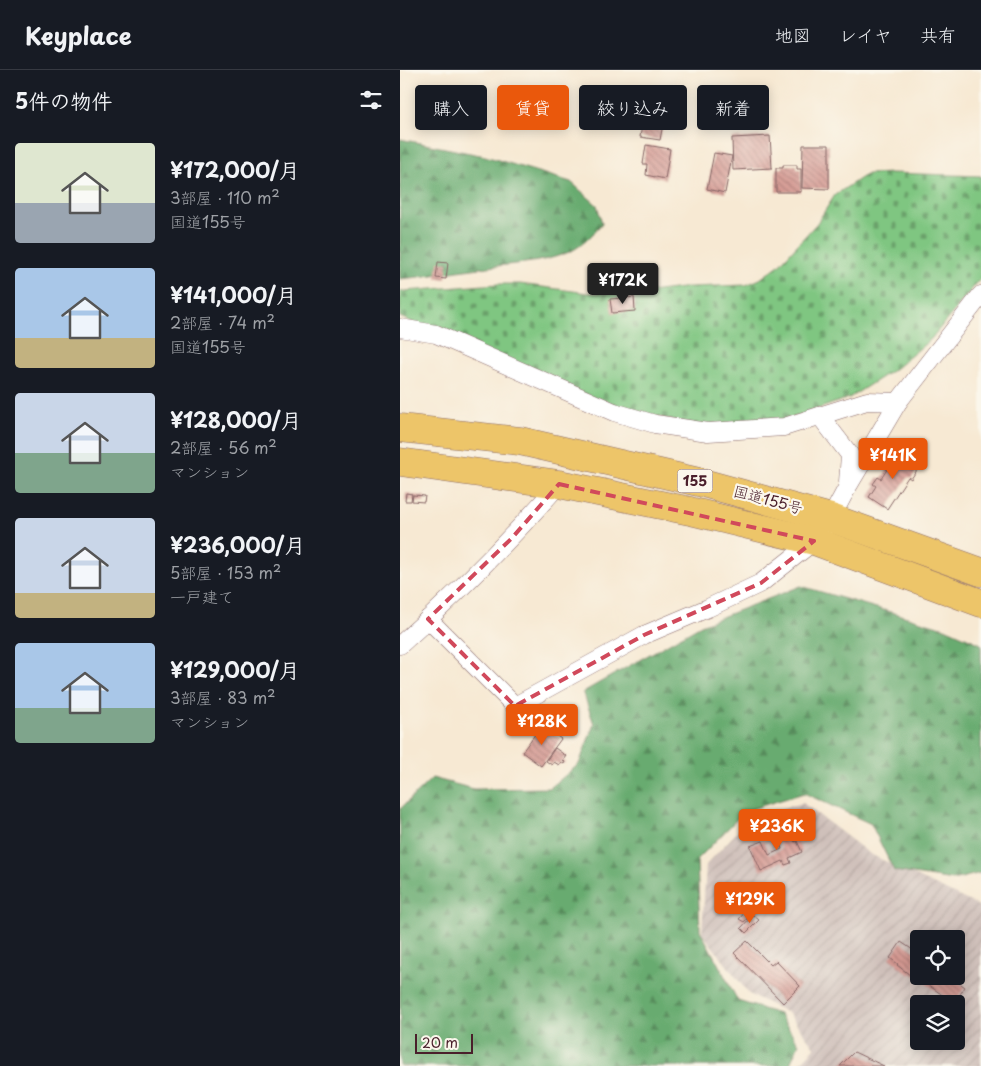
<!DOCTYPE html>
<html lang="ja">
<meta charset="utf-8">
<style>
body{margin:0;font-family:"Playpen Sans","Klee One",sans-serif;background:#242831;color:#f1f3f6;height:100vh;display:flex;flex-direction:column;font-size:19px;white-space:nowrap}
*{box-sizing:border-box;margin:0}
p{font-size:16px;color:#9ea1a6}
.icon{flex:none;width:28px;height:28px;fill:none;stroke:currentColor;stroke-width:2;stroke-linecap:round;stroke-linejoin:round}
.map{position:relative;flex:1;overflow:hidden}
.drawer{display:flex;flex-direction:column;background:#171b24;width:400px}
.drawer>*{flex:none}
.top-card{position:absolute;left:15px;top:15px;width:475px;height:45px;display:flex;gap:10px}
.controls{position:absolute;left:510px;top:860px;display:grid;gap:10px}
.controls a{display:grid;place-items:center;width:55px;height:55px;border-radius:5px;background:#171b24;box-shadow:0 2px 12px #0003;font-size:25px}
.scale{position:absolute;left:15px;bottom:12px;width:58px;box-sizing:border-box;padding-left:5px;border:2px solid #4a1f2b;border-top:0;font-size:14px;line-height:18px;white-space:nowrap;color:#4a1f2b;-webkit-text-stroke:4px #fbf7ec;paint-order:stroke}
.price{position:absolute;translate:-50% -42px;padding:0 11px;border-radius:5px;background:#ea580c;color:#fff;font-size:16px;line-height:32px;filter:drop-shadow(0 1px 2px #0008)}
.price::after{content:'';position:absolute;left:50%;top:30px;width:15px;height:11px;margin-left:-8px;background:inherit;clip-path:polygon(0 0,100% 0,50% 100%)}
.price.current{background:#222;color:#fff}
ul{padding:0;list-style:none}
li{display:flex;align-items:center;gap:15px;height:125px;padding:0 15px}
li span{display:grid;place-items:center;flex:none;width:140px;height:100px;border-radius:5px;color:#555}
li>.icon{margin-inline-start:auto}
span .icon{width:60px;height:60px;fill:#fffc;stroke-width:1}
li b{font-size:21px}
h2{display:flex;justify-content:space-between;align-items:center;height:60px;padding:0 15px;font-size:21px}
.pill{padding:0 18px;border-radius:5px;background:#171b24;box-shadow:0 2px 12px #0003;font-size:18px;line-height:45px}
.pill.current{background:#ea580c;color:#fff}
header{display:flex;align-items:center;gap:30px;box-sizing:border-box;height:70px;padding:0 25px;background:#171b24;border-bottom:1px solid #363941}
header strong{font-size:24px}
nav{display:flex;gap:28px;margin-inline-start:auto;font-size:18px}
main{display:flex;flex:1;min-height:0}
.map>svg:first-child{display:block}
.industrial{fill:url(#industrial-furrows);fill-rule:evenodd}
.forest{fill:url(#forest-firs);stroke:#58654d}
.cemetery{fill:url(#cemetery-stones);stroke:#647256}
.building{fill:url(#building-back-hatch)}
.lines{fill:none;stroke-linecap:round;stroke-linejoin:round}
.street-casing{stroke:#876666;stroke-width:19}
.highway-casing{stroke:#876666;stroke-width:29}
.street{stroke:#fff;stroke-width:18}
.highway{stroke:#edc569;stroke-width:28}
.marked{fill:none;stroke:#d1495b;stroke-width:4;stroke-dasharray:10 6;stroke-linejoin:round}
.labels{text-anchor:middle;stroke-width:4.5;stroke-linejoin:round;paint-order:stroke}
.shield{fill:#fbf7ec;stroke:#7f6065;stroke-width:1}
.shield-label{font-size:14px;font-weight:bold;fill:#4a1f2b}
.street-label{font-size:15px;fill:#4a1f2b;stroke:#fbf7ec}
</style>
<header>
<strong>Keyplace</strong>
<nav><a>地図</a><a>レイヤ</a><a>共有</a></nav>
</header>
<main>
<section class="drawer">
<h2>5件の物件<svg class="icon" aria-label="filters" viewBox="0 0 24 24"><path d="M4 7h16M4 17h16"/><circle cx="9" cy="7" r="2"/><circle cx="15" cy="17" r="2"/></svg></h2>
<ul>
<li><span style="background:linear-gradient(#dfe7d0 60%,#9aa5b1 0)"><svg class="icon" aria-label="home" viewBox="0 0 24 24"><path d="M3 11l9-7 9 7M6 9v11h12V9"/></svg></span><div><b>¥172,000/月</b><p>3部屋 · 110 m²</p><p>国道155号</p></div></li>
<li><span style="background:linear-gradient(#a9c7e8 70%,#c2b280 0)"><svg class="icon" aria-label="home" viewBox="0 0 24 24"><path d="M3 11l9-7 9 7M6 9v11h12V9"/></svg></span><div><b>¥141,000/月</b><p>2部屋 · 74 m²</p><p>国道155号</p></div></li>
<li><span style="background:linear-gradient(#c9d6e8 60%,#7fa58c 0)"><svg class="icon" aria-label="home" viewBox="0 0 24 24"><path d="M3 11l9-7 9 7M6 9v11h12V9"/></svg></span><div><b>¥128,000/月</b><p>2部屋 · 56 m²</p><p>マンション</p></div></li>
<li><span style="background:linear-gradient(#c9d6e8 75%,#c2b280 0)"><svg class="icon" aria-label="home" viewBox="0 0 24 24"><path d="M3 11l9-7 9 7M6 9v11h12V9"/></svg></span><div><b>¥236,000/月</b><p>5部屋 · 153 m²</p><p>一戸建て</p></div></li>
<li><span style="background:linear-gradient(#a9c7e8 65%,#7fa58c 0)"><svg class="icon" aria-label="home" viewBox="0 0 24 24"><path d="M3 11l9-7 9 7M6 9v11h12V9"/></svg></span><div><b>¥129,000/月</b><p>3部屋 · 83 m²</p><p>マンション</p></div></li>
</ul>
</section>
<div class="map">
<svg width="581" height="996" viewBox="0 0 581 996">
<defs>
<pattern id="industrial-furrows" width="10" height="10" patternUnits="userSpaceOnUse" patternTransform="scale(1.25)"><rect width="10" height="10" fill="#cfc0ba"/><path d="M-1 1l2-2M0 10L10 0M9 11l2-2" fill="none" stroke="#b3a5a0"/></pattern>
<pattern id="forest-firs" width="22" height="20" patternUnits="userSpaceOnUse" patternTransform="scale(1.25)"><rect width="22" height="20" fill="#67ab6f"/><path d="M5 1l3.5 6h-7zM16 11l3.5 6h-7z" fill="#578b5b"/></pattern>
<pattern id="cemetery-stones" width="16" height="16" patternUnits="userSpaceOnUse" patternTransform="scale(1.25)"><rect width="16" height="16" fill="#7fc681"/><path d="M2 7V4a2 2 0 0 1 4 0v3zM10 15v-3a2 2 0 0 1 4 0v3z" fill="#6aa06a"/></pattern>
<pattern id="building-back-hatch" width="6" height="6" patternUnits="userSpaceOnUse" patternTransform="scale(1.25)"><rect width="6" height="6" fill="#d49992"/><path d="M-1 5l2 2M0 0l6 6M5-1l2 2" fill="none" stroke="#ae7c77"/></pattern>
</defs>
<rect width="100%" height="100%" fill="#fbf7ec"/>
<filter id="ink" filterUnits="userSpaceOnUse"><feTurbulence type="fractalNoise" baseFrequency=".02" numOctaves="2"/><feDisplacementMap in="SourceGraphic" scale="10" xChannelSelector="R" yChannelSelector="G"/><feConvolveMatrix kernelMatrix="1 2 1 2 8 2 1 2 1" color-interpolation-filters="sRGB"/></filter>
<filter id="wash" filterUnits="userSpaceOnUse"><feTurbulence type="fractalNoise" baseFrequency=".0096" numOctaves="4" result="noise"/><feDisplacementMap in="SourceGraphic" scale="20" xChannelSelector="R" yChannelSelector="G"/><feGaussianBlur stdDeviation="1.12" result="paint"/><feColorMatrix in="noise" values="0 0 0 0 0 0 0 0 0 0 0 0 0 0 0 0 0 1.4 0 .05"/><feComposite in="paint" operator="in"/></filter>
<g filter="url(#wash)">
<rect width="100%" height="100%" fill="#f7e9d3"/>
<path class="industrial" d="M 403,733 L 470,784 L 581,837 L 581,996 L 397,996 L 415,978 L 388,943 L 349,924 L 302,863 L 306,795 L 353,745 ZM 519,869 L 556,869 L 556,906 L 519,906 ZM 519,934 L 556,934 L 556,971 L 519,971 Z"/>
<g class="forest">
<path d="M 0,69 L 85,86 L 171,112 L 197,135 L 202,153 C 192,166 180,179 164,184 C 139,194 107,194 80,198 C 53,201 27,207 0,209 Z"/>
<polygon points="401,516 545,558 581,574 581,803 553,810 494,801 471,754 404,723 345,741 297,790 300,860 338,931 379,944 399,974 389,996 0,996 0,739 32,708 74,719 150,718 179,694 194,654 183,622 301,555"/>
</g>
<polygon class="cemetery" points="492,103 581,106 581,208 531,269 496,298 449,328 380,352 301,357 207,335 0,247 0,222 5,221 98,214 120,214 188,223 242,223 290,217 346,215 360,209 379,195 417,153 435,125 462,107 468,104"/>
<g id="blocks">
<g class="building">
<polygon points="248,23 268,27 260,70 240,67"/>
<polygon points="370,66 372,98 333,100 332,68"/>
<polygon points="246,75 270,79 265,109 246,105 247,94 243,94"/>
<polygon points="403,75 429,75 429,119 402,118"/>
<polygon points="314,83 332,86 325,123 307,119"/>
<polygon points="383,95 397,95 397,99 401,99 401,122 376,122 376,98 383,98"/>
<polygon points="38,192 48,193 46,209 36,208"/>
<polygon points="234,227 235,241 212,243 210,229"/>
<polygon points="498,382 517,394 514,398 517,400 511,409 508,407 487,439 469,427 476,416 473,414 478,407 481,409"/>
<polygon points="6,423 12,424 11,431 5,431"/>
<polygon points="13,425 25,426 24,432 12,431"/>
<polygon points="142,655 161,669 141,696 122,682"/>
<polygon points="155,678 166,686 163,690 165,692 164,694 161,692 159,695 154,692 152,695 146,691"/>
<polygon points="389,758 395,772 397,771 402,782 389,788 391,793 385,795 383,791 361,801 350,776 363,771 369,785 382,779 376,764"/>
<polygon points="324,815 345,831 337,841 332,837 330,839 316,824 317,823 314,821 318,816 320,819"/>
<polygon points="348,839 352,843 344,852 339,849"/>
<polygon points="353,845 359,850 346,863 341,858"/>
<polygon points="347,871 371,895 376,891 400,916 383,933 334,883"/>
<polygon points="501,872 519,884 519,906 550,906 565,917 554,933 511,903 510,905 497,895 498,894 490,888"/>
<polygon points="454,982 484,996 440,996"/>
</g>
</g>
</g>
<g filter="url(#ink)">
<use href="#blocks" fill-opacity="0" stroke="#876666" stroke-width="1"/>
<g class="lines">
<defs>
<g id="street">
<polyline points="0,258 36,264 214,342 255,354 308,362 384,357 467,331 498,332"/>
<polyline points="420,346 450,385 448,412"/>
<polyline points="28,549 115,636 244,565 308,538 361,513 414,471 431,448 447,418 498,332 581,225"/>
<path d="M 0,575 C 56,525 109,471 159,414"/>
</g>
<g id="highway">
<polyline points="0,358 120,371 303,413 431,448 581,502"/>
<polyline points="0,392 159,414 290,441 414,471 581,533"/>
</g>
</defs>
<use href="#street" class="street-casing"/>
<use href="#highway" class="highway-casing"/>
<use href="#street" class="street"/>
<use href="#highway" class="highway"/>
</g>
</g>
<path class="marked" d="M 159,414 L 414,471 L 361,513 L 244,565 L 115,636 L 28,549 L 112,468 Z"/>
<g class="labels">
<rect class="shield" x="277.5" y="399.5" width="35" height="23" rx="4"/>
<g class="shield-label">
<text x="295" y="416">155</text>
</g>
<g class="street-label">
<text transform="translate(368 430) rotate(15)" y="5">国道155号</text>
</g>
</g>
</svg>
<div class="controls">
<a><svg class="icon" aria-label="locate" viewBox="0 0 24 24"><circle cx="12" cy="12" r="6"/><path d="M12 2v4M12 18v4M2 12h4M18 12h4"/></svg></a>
<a><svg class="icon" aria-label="layers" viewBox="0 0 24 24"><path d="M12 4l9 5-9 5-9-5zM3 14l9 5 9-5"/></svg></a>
</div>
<div class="scale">20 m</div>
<b class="price current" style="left:223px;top:235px">¥172K</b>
<b class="price" style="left:493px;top:410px">¥141K</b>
<b class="price" style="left:142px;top:676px">¥128K</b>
<b class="price" style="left:377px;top:781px">¥236K</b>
<b class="price" style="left:350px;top:854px">¥129K</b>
<div class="top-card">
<a class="pill">購入</a>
<a class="pill current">賃貸</a>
<a class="pill">絞り込み</a>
<a class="pill">新着</a>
</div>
</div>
</main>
